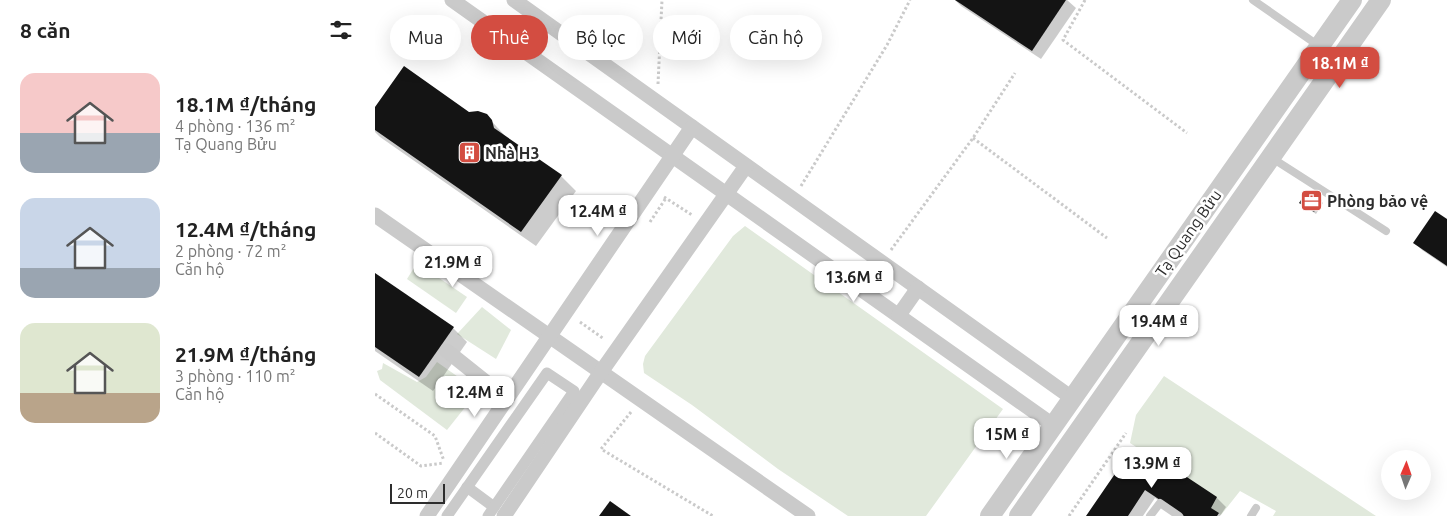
<!DOCTYPE html>
<html lang="vi">
<meta charset="utf-8">
<style>
body{margin:0;font-family:Ubuntu,sans-serif;background:#f2f2f2;color:#222;height:100vh;display:flex;flex-direction:column;font-size:19px;white-space:nowrap}
*{box-sizing:border-box;margin:0}
p{font-size:16px;color:#767676}
.icon{flex:none;width:28px;height:28px;fill:none;stroke:currentColor;stroke-width:2;stroke-linecap:round;stroke-linejoin:round}
.map{position:relative;flex:1;overflow:hidden}
.panel{display:flex;flex-direction:column;background:#fff;width:375px}
.panel>*{flex:none}
.hud{position:absolute;left:15px;top:15px;width:475px;height:45px;display:flex;gap:10px}
.needle{width:32px;rotate:2deg}
.buttons{position:absolute;left:1006px;top:450px;display:grid;gap:10px}
.buttons a{display:grid;place-items:center;width:50px;height:50px;border-radius:50%;background:#fff;box-shadow:0 5px 20px #0002;font-size:25px}
.scale{position:absolute;left:15px;bottom:12px;width:55px;box-sizing:border-box;padding-left:5px;border:2px solid #2d2d2d;border-top:0;font-size:14px;line-height:18px;white-space:nowrap;color:#2d2d2d;-webkit-text-stroke:4px #fff;paint-order:stroke}
.price{position:absolute;translate:-50% -42px;padding:0 11px;border-radius:10px;background:#fff;color:#222;font-size:16px;line-height:32px;filter:drop-shadow(0 1px 2px #0008)}
.price::after{content:'';position:absolute;left:50%;top:30px;width:15px;height:11px;margin-left:-8px;background:inherit;clip-path:polygon(0 0,100% 0,50% 100%)}
.price.active{background:#d34d41;color:#fff}
ul{padding:0;list-style:none}
li{display:flex;align-items:center;gap:15px;height:125px;padding:0 20px}
li span{display:grid;place-items:center;flex:none;width:140px;height:100px;border-radius:15px;color:#555}
li>.icon{margin-inline-start:auto}
span .icon{width:60px;height:60px;fill:#fffc;stroke-width:1}
li b{font-size:21px}
h2{display:flex;justify-content:space-between;align-items:center;height:60px;padding:0 20px;font-size:21px}
.tag{padding:0 18px;border-radius:22px;background:#fff;box-shadow:0 5px 20px #0002;font-size:18px;line-height:45px}
.tag.active{background:#d34d41;color:#fff}
main{display:flex;flex:1;min-height:0}
.map>svg:first-child{display:block}
.green{fill:#e1e9dc}
.shadow{fill:#0003}
.building{fill:#141414}
.lines{fill:none;stroke-linecap:round;stroke-linejoin:round}
.path{stroke:#cacaca;stroke-width:3;stroke-dasharray:2.5 2.5;stroke-linecap:butt}
.service{stroke:#cacaca;stroke-width:8}
.pedestrian{stroke:#cacaca;stroke-width:11}
.minor{stroke:#cacaca;stroke-width:15}
.tertiary{stroke:#cacaca;stroke-width:20}
.labels{text-anchor:middle;stroke-width:5;stroke-linejoin:round;paint-order:stroke}
.poi-label{font-size:16px;font-weight:bold;fill:#2d2d2d;stroke:#fff;text-anchor:start}
.street-label{font-size:16px;fill:#2d2d2d;stroke:#fff}
</style>
<main>
<section class="panel">
<h2>8 căn<svg class="icon" aria-label="filters" viewBox="0 0 24 24"><path d="M4 7h16M4 17h16"/><circle cx="9" cy="7" r="2"/><circle cx="15" cy="17" r="2"/></svg></h2>
<ul>
<li><span style="background:linear-gradient(#f6c9c9 60%,#9aa5b1 0)"><svg class="icon" aria-label="home" viewBox="0 0 24 24"><path d="M3 11l9-7 9 7M6 9v11h12V9"/></svg></span><div><b>18.1M ₫/tháng</b><p>4 phòng · 136 m²</p><p>Tạ Quang Bửu</p></div></li>
<li><span style="background:linear-gradient(#c9d6e8 70%,#9aa5b1 0)"><svg class="icon" aria-label="home" viewBox="0 0 24 24"><path d="M3 11l9-7 9 7M6 9v11h12V9"/></svg></span><div><b>12.4M ₫/tháng</b><p>2 phòng · 72 m²</p><p>Căn hộ</p></div></li>
<li><span style="background:linear-gradient(#dfe7d0 70%,#b9a48a 0)"><svg class="icon" aria-label="home" viewBox="0 0 24 24"><path d="M3 11l9-7 9 7M6 9v11h12V9"/></svg></span><div><b>21.9M ₫/tháng</b><p>3 phòng · 110 m²</p><p>Căn hộ</p></div></li>
</ul>
</section>
<div class="map">
<svg width="1072" height="516" viewBox="0 0 1072 516">
<rect width="100%" height="100%" fill="#fff"/>
<g class="green">
<polygon points="370,226 628,409 551,516 473,516 403,469 317,405 269,373 268,364 270,356 358,236"/>
<polygon points="42,263 92,297 81,313 32,279"/>
<polygon points="107,307 136,330 121,359 82,334"/>
<polygon points="62,362 103,391 72,430 5,380 2,371 7,369 8,363 42,382 51,377"/>
<polygon points="789,376 1001,516 898,516 901,511 865,491 846,515 820,499 826,489 755,443 761,415"/>
</g>
<g class="shadow">
<polygon points="580,0 692,0 701,8 666,59 586,6"/>
<polygon points="0,109 111,115 132,138 186,176 201,191 161,246 5,137 0,132"/>
<polygon points="946,201 948,203 941,214 928,205"/>
<polygon points="1072,220 1072,267 1047,250 1040,243"/>
<polygon points="0,274 78,328 92,342 58,391 0,351"/>
<polygon points="768,449 842,498 851,507 845,516 806,516 780,498 768,516 712,516"/>
</g>
<g class="building">
<polygon points="580,0 691,0 657,51"/>
<polygon points="29,66 94,112 103,111 112,114 117,120 119,128 187,175 146,232 0,130 0,107"/>
<polygon points="932,191 947,200 939,212 924,203"/>
<polygon points="1060,211 1072,219 1072,266 1038,243"/>
<polygon points="0,273 79,327 44,377 0,347"/>
<polygon points="768,448 842,497 836,508 844,513 842,516 809,516 770,490 753,516 711,516 757,449"/>
<polygon points="235,501 256,516 224,516"/>
</g>
<g class="lines">
<g class="path">
<polyline points="710,0 688,40 812,133"/>
<polyline points="283,84 287,0"/>
<polyline points="598,138 732,238"/>
<polyline points="426,186 512,45 535,0"/>
<polyline points="289,197 317,215"/>
<polyline points="275,222 291,198"/>
<polyline points="516,250 598,138 640,73"/>
<polyline points="205,322 229,339"/>
<polyline points="0,394 60,436 69,461"/>
<polyline points="256,412 226,449 338,516"/>
<polyline points="0,433 46,466 69,463"/>
<polyline points="694,516 751,433"/>
</g>
<g class="service">
<polyline points="878,0 944,46"/>
<polyline points="897,158 1011,231"/>
<polyline points="775,516 785,503 804,516"/>
<polyline points="876,516 881,508"/>
</g>
<g class="pedestrian">
<polyline points="92,487 119,507"/>
<polyline points="72,516 172,373 199,391 113,516"/>
</g>
<g class="minor">
<polyline points="77,0 678,425"/>
<polyline points="139,0 697,398"/>
<polyline points="0,215 433,516"/>
<polyline points="524,315 543,288"/>
<polyline points="72,351 132,399"/>
<polyline points="52,516 317,127"/>
<polyline points="129,516 226,372 371,166"/>
</g>
<g class="tertiary">
<polyline points="615,516 977,0"/>
<polyline points="644,516 1006,0"/>
</g>
</g>
<defs>
<symbol id="building-square" viewBox="-11 -11 22 22"><rect x="-9" y="-9" width="18" height="18" rx="4" fill="#d34d41" stroke="#fff"/><path d="M-4-6H4V6H1V3H-1V6H-4ZM-2.5-4.3h1.7v1.8h-1.7ZM.8-4.3h1.7v1.8H.8ZM-2.5-1h1.7V.8h-1.7ZM.8-1h1.7V.8H.8Z" fill="#fff"/></symbol>
<symbol id="office-square" viewBox="-11 -11 22 22"><rect x="-9" y="-9" width="18" height="18" rx="4" fill="#d34d41" stroke="#fff"/><path d="M-6-3h4V-5.5h4V-3h4V5H-6ZM-1-4.5V-3h2v-1.5ZM-6 0V1H6V0Z" fill="#fff"/></symbol>
</defs>
<g fill-rule="evenodd">
<use href="#building-square" x="82" y="140" width="25" height="25"/>
<use href="#office-square" x="924" y="188" width="25" height="25"/>
</g>
<g class="labels">
<g class="poi-label">
<text x="110" y="159">Nhà H3</text>
<text x="952" y="207">Phòng bảo vệ</text>
</g>
<g class="street-label">
<text transform="translate(813 233) rotate(-55)" y="6">Tạ Quang Bửu</text>
</g>
</g>
</svg>
<div class="buttons">
<a><svg class="needle" viewBox="-14 -14 28 28"><path d="M0-13l5 13h-10z" fill="#e53935"/><path d="M0 13l5-13h-10z" fill="#767676"/></svg></a>
</div>
<div class="scale">20 m</div>
<b class="price active" style="left:965px;top:89px">18.1M ₫</b>
<b class="price" style="left:223px;top:237px">12.4M ₫</b>
<b class="price" style="left:78px;top:288px">21.9M ₫</b>
<b class="price" style="left:479px;top:303px">13.6M ₫</b>
<b class="price" style="left:784px;top:347px">19.4M ₫</b>
<b class="price" style="left:100px;top:418px">12.4M ₫</b>
<b class="price" style="left:632px;top:460px">15M ₫</b>
<b class="price" style="left:777px;top:489px">13.9M ₫</b>
<div class="hud">
<a class="tag">Mua</a>
<a class="tag active">Thuê</a>
<a class="tag">Bộ lọc</a>
<a class="tag">Mới</a>
<a class="tag">Căn hộ</a>
</div>
</div>
</main>
